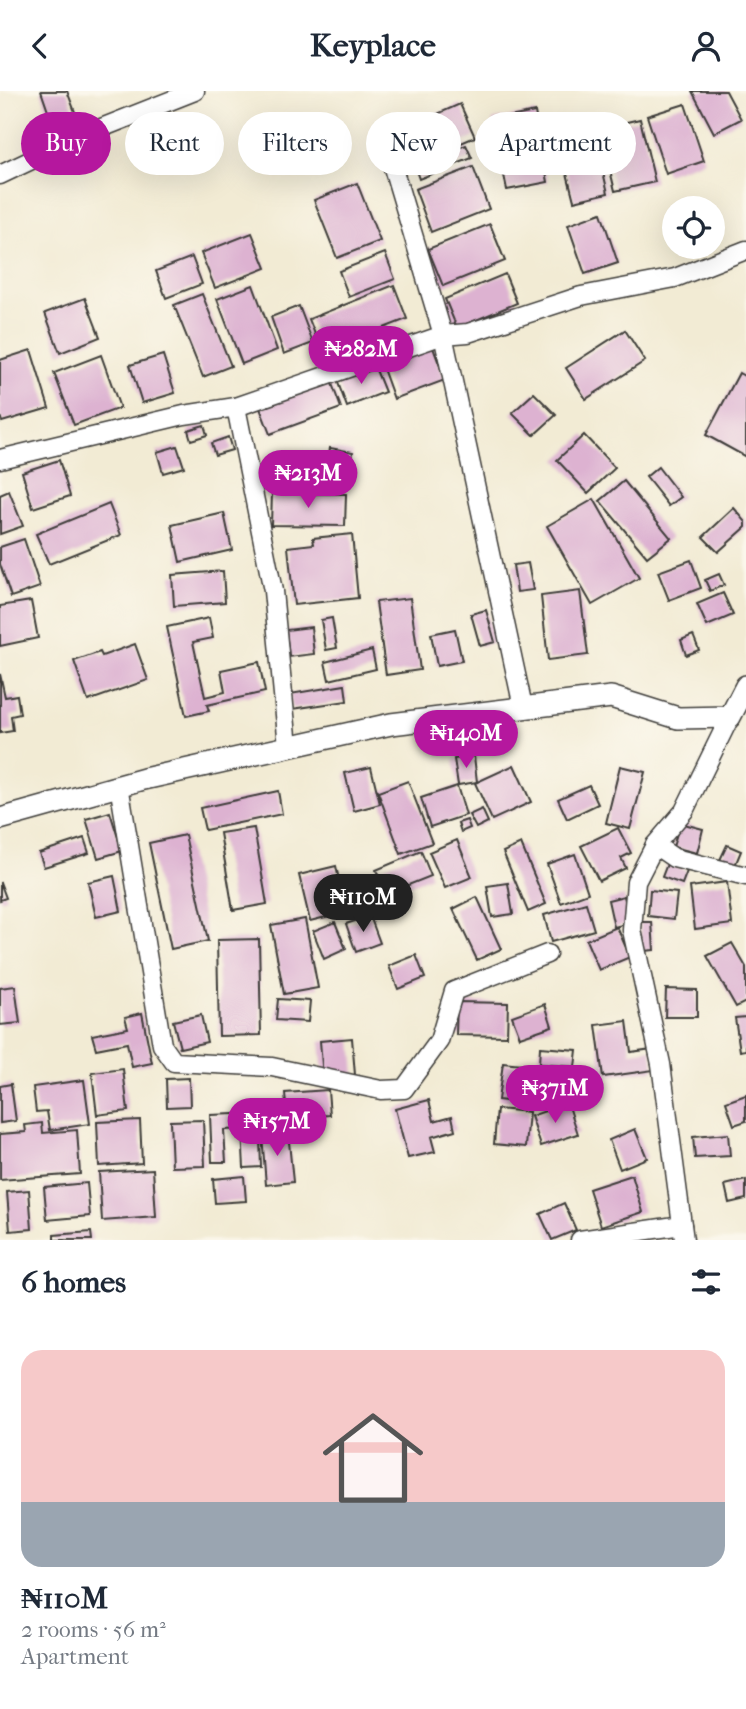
<!DOCTYPE html>
<meta charset="utf-8">
<style>
body{margin:0;font-family:"IM FELL French Canon",serif;background:#f2f2f3;color:#1f2937;height:100vh;display:flex;flex-direction:column;font-size:26px;white-space:nowrap}
*{box-sizing:border-box;margin:0}
p{font-size:23px;color:#747a83}
.icon{flex:none;width:38px;height:38px;fill:none;stroke:currentColor;stroke-width:2;stroke-linecap:round;stroke-linejoin:round}
.map{position:relative;height:1149px;overflow:hidden}
.side{display:flex;flex-direction:column;background:#fff;flex:1}
.side>*{flex:none}
.hud{position:absolute;left:21px;top:21px;width:705px;height:63px;display:flex;gap:14px}
.buttons{position:absolute;left:662px;top:105px;display:grid;gap:14px}
.buttons a{display:grid;place-items:center;width:63px;height:63px;border-radius:50%;background:#fff;box-shadow:0 7px 28px #0002;font-size:35px}
.price{position:absolute;translate:-50% -60px;padding:0 16px;border-radius:24px;background:#b5179e;color:#fff;font-size:23px;line-height:46px;filter:drop-shadow(0 2px 4px #0008)}
.price::after{content:'';position:absolute;left:50%;top:42px;width:21px;height:16px;margin-left:-10px;background:inherit;clip-path:polygon(0 0,100% 0,50% 100%)}
.price.selected{background:#222;color:#fff}
ul{padding:0;list-style:none}
li{display:grid;align-content:center;gap:14px;height:371px;padding:0 21px}
li+li{border-top:2px solid #e0e1e3}
li span{display:grid;place-items:center;height:217px;border-radius:21px;color:#555}
li>.icon{margin-inline-start:auto}
span .icon{width:126px;height:126px;fill:#fffc;stroke-width:1}
li b{font-size:30px}
h2{display:flex;justify-content:space-between;align-items:center;height:84px;padding:0 21px;font-size:30px}
.tag{padding:0 24px;border-radius:32px;background:#fff;box-shadow:0 7px 28px #0002;font-size:24px;line-height:63px}
.tag.selected{background:#b5179e;color:#fff}
header{display:flex;justify-content:space-between;align-items:center;height:91px;padding:0 21px;background:#fff;font-size:32px;font-weight:700}
.map>svg:first-child{display:block}
.building{fill:#ddb2d1}
.lines{fill:none;stroke-linecap:round;stroke-linejoin:round}
.minor-casing{stroke:#3c3b38;stroke-width:21}
.tertiary-casing{stroke:#3c3b38;stroke-width:24}
.minor{stroke:#fff;stroke-width:18}
.tertiary{stroke:#fff;stroke-width:21}
</style>
<header><svg class="icon" aria-label="back" viewBox="0 0 24 24"><path d="M15 5l-7 7 7 7"/></svg>Keyplace<svg class="icon" aria-label="person" viewBox="0 0 24 24"><circle cx="12" cy="8" r="4"/><path d="M4 21q1-7 8-7t8 7"/></svg></header>
<div class="map">
<svg width="746" height="1149" viewBox="0 0 746 1149">
<rect width="100%" height="100%" fill="#fbf7ec"/>
<filter id="ink" filterUnits="userSpaceOnUse"><feTurbulence type="fractalNoise" baseFrequency=".0143" numOctaves="2"/><feDisplacementMap in="SourceGraphic" scale="14" xChannelSelector="R" yChannelSelector="G"/><feConvolveMatrix kernelMatrix="1 2 1 2 8 2 1 2 1" color-interpolation-filters="sRGB"/></filter>
<filter id="wash" filterUnits="userSpaceOnUse"><feTurbulence type="fractalNoise" baseFrequency=".00686" numOctaves="4" result="noise"/><feDisplacementMap in="SourceGraphic" scale="28" xChannelSelector="R" yChannelSelector="G"/><feGaussianBlur stdDeviation="1.57" result="paint"/><feColorMatrix in="noise" values="0 0 0 0 0 0 0 0 0 0 0 0 0 0 0 0 0 1.4 0 .05"/><feComposite in="paint" operator="in"/></filter>
<g filter="url(#wash)">
<rect width="100%" height="100%" fill="#f2ebd4"/>
<g id="blocks">
<g class="building">
<polygon points="41,0 67,0 75,21 51,29"/>
<polygon points="692,0 726,0 741,28 714,42"/>
<polygon points="460,13 475,46 413,73 399,40"/>
<polygon points="685,13 704,70 666,83 647,25"/>
<polygon points="535,21 548,91 507,99 493,29"/>
<polygon points="640,28 655,91 615,100 600,37"/>
<polygon points="593,38 608,102 574,110 558,46"/>
<polygon points="466,54 472,67 419,88 414,74"/>
<polygon points="473,76 489,118 431,141 415,98"/>
<polygon points="357,92 380,150 337,167 314,109"/>
<polygon points="601,122 618,172 585,183 568,134"/>
<polygon points="490,133 505,170 443,195 428,158"/>
<polygon points="252,142 266,177 215,197 201,162"/>
<polygon points="385,162 395,188 349,206 339,180"/>
<polygon points="192,166 202,193 166,207 156,180"/>
<polygon points="505,183 517,212 457,237 445,208"/>
<polygon points="253,194 277,259 242,273 217,208"/>
<polygon points="394,194 407,228 322,261 309,228"/>
<polygon points="202,203 231,275 203,286 174,214"/>
<polygon points="85,207 100,246 60,262 45,222"/>
<polygon points="299,215 313,252 284,263 271,226"/>
<polygon points="625,239 645,270 586,308 566,277"/>
<polygon points="432,254 445,289 394,308 381,272"/>
<polygon points="31,259 49,317 2,331 0,325 0,269"/>
<polygon points="101,264 120,317 74,334 54,282"/>
<polygon points="163,264 175,302 142,312 130,274"/>
<polygon points="374,274 385,301 347,316 337,289"/>
<polygon points="739,282 746,286 746,366 706,344"/>
<polygon points="331,290 341,317 270,343 260,317"/>
<polygon points="534,302 556,324 534,344 512,322"/>
<polygon points="204,334 207,344 191,349 188,339"/>
<polygon points="584,344 615,377 588,402 557,369"/>
<polygon points="228,346 232,359 215,364 211,352"/>
<polygon points="177,355 184,376 163,382 157,361"/>
<polygon points="330,357 353,361 347,397 324,393"/>
<polygon points="59,369 70,405 33,417 22,381"/>
<polygon points="658,376 681,406 669,415 646,386"/>
<polygon points="624,390 671,447 647,466 600,410"/>
<polygon points="9,400 23,435 0,443 0,404"/>
<polygon points="272,402 346,403 345,435 271,434"/>
<polygon points="594,408 639,487 592,514 547,435"/>
<polygon points="109,413 121,444 49,473 36,443"/>
<polygon points="734,417 746,431 746,436 718,461 703,446"/>
<polygon points="224,422 232,459 180,471 172,434"/>
<polygon points="352,443 358,507 294,514 288,456 314,453 313,447"/>
<polygon points="24,448 40,496 11,506 0,473 0,456"/>
<polygon points="691,469 701,497 669,509 658,481"/>
<polygon points="528,472 533,499 517,501 513,474"/>
<polygon points="223,480 225,511 174,515 172,484"/>
<polygon points="719,483 724,494 710,500 705,489"/>
<polygon points="580,500 588,564 548,569 541,505"/>
<polygon points="723,502 733,524 707,535 697,513"/>
<polygon points="410,507 420,579 386,584 376,511"/>
<polygon points="31,510 38,547 0,555 0,515"/>
<polygon points="486,519 495,551 480,555 471,523"/>
<polygon points="209,527 213,547 193,551 205,606 225,601 221,579 259,571 265,601 207,614 209,620 186,625 167,536"/>
<polygon points="332,527 337,557 326,559 321,529"/>
<polygon points="311,536 314,563 289,566 286,539"/>
<polygon points="455,538 462,570 437,575 431,543"/>
<polygon points="693,544 699,559 686,564 681,549"/>
<polygon points="135,553 148,589 88,610 74,570 100,561 102,565"/>
<polygon points="372,559 376,578 329,589 325,571"/>
<polygon points="0,583 5,606 17,604 20,623 11,625 13,640 0,642"/>
<polygon points="345,594 347,610 292,618 290,603"/>
<polygon points="474,665 477,691 458,694 454,668"/>
<polygon points="514,674 531,711 492,729 475,692"/>
<polygon points="620,675 645,681 630,738 606,732"/>
<polygon points="371,676 380,713 354,720 345,682"/>
<polygon points="408,690 432,752 401,763 378,701"/>
<polygon points="589,694 598,713 567,728 558,708"/>
<polygon points="457,695 466,724 430,736 421,707"/>
<polygon points="278,700 282,723 205,739 200,717"/>
<polygon points="482,718 488,731 476,737 469,724"/>
<polygon points="110,721 122,760 98,767 86,728"/>
<polygon points="467,729 470,737 461,741 458,732"/>
<polygon points="680,732 703,738 697,762 673,756"/>
<polygon points="254,737 267,813 233,819 220,742"/>
<polygon points="618,737 631,762 621,767 626,777 599,790 581,755"/>
<polygon points="185,744 208,850 171,858 149,752"/>
<polygon points="84,747 89,762 44,776 39,762"/>
<polygon points="457,749 472,786 445,797 429,761"/>
<polygon points="521,753 546,813 528,821 503,761"/>
<polygon points="727,754 741,760 734,777 719,771"/>
<polygon points="421,760 431,785 386,803 376,779"/>
<polygon points="575,763 588,802 561,812 547,773"/>
<polygon points="667,773 687,780 682,793 662,786"/>
<polygon points="336,775 346,821 310,830 299,784"/>
<polygon points="114,785 121,820 96,826 88,791"/>
<polygon points="0,791 6,807 0,809"/>
<polygon points="727,791 732,833 695,838 690,796"/>
<polygon points="508,792 513,823 492,826 487,795"/>
<polygon points="650,799 677,802 674,828 648,825"/>
<polygon points="624,805 630,832 614,836 608,809"/>
<polygon points="477,806 501,858 477,869 453,818"/>
<polygon points="586,812 594,839 551,851 544,824"/>
<polygon points="370,825 380,852 356,861 346,833"/>
<polygon points="305,828 318,897 284,903 271,834"/>
<polygon points="335,831 346,858 324,868 313,840"/>
<polygon points="640,831 652,831 654,859 643,860"/>
<polygon points="617,836 630,866 599,879 586,849"/>
<polygon points="259,848 261,944 219,945 217,849"/>
<polygon points="732,852 746,876 746,911 736,916 707,865"/>
<polygon points="416,864 425,887 398,898 389,875"/>
<polygon points="15,895 20,932 0,934 0,897"/>
<polygon points="666,898 697,899 697,926 665,926"/>
<polygon points="278,908 310,910 308,931 276,929"/>
<polygon points="457,911 508,912 507,945 456,944"/>
<polygon points="545,913 552,935 520,946 512,925"/>
<polygon points="142,922 152,972 132,976 127,952 96,958 92,944 128,937 125,926"/>
<polygon points="201,924 207,951 180,957 173,930"/>
<polygon points="746,926 746,959 740,960 735,927"/>
<polygon points="627,930 631,961 652,958 654,979 603,986 596,934"/>
<polygon points="352,947 355,984 323,986 320,950"/>
<polygon points="540,956 577,959 575,976 539,973"/>
<polygon points="503,972 539,976 535,1013 498,1009"/>
<polygon points="123,978 128,1020 97,1024 92,982"/>
<polygon points="189,987 190,1015 167,1016 166,988"/>
<polygon points="84,989 90,1033 50,1039 47,1020 36,1021 33,996"/>
<polygon points="11,993 16,1030 0,1032 0,995"/>
<polygon points="328,999 330,1024 287,1027 285,1002"/>
<polygon points="746,1004 746,1030 734,1034 726,1011"/>
<polygon points="429,1009 434,1030 452,1025 455,1039 431,1046 435,1061 408,1067 395,1018"/>
<polygon points="568,1012 578,1043 541,1055 531,1025"/>
<polygon points="497,1018 529,1021 526,1056 494,1053"/>
<polygon points="259,1022 261,1076 244,1077 242,1038 224,1039 226,1071 212,1071 210,1024"/>
<polygon points="140,1029 142,1072 99,1075 97,1031"/>
<polygon points="203,1029 205,1075 172,1076 170,1030"/>
<polygon points="42,1032 43,1042 77,1039 80,1083 0,1089 0,1043 26,1041 25,1034"/>
<polygon points="635,1038 647,1067 620,1078 609,1049"/>
<polygon points="288,1041 293,1091 266,1094 262,1043"/>
<polygon points="728,1043 730,1065 695,1067 693,1046"/>
<polygon points="153,1078 156,1126 102,1130 99,1081"/>
<polygon points="632,1084 643,1121 601,1135 589,1098"/>
<polygon points="244,1085 246,1110 215,1112 213,1088"/>
<polygon points="746,1089 746,1108 729,1112 725,1094"/>
<polygon points="87,1092 90,1125 47,1129 44,1096"/>
<polygon points="29,1099 32,1138 10,1140 7,1101"/>
<polygon points="564,1112 576,1139 552,1149 540,1123"/>
<polygon points="91,1141 92,1149 54,1149 54,1144"/>
</g>
</g>
</g>
<g filter="url(#ink)">
<use href="#blocks" fill-opacity="0" stroke="#3c3b38" stroke-width="2"/>
<g class="lines">
<defs>
<g id="minor">
<polyline points="0,84 86,43 195,0"/>
<polyline points="236,316 443,244 391,70"/>
<polyline points="0,368 184,324 236,316 273,500 288,655"/>
<polyline points="523,616 443,244 468,242 581,205 675,187 746,159"/>
<polyline points="119,694 162,954 174,971 272,976 381,999 404,998 439,950 454,900 547,863"/>
<polyline points="655,754 674,767 746,785"/>
<polyline points="580,1149 682,1134"/>
<polyline points="684,1149 661,973 632,839 636,791 655,754 684,720 730,626"/>
</g>
<polyline id="tertiary" points="0,728 144,688 391,633 611,606 678,627 730,626 746,595"/>
</defs>
<use href="#minor" class="minor-casing"/>
<use href="#tertiary" class="tertiary-casing"/>
<use href="#minor" class="minor"/>
<use href="#tertiary" class="tertiary"/>
</g>
</g>
</svg>
<div class="buttons">
<a><svg class="icon" aria-label="locate" viewBox="0 0 24 24"><circle cx="12" cy="12" r="6"/><path d="M12 2v4M12 18v4M2 12h4M18 12h4"/></svg></a>
</div>
<b class="price" style="left:361px;top:295px">₦282M</b>
<b class="price" style="left:308px;top:419px">₦213M</b>
<b class="price" style="left:466px;top:679px">₦140M</b>
<b class="price selected" style="left:363px;top:843px">₦110M</b>
<b class="price" style="left:555px;top:1034px">₦371M</b>
<b class="price" style="left:277px;top:1067px">₦157M</b>
<div class="hud">
<a class="tag selected">Buy</a>
<a class="tag">Rent</a>
<a class="tag">Filters</a>
<a class="tag">New</a>
<a class="tag">Apartment</a>
</div>
</div>
<section class="side">
<h2>6 homes<svg class="icon" aria-label="filters" viewBox="0 0 24 24"><path d="M4 7h16M4 17h16"/><circle cx="9" cy="7" r="2"/><circle cx="15" cy="17" r="2"/></svg></h2>
<ul>
<li><span style="background:linear-gradient(#f6c9c9 70%,#9aa5b1 0)"><svg class="icon" aria-label="home" viewBox="0 0 24 24"><path d="M3 11l9-7 9 7M6 9v11h12V9"/></svg></span><div><b>₦110M</b><p>2 rooms · 56 m²</p><p>Apartment</p></div></li>
</ul>
</section>
